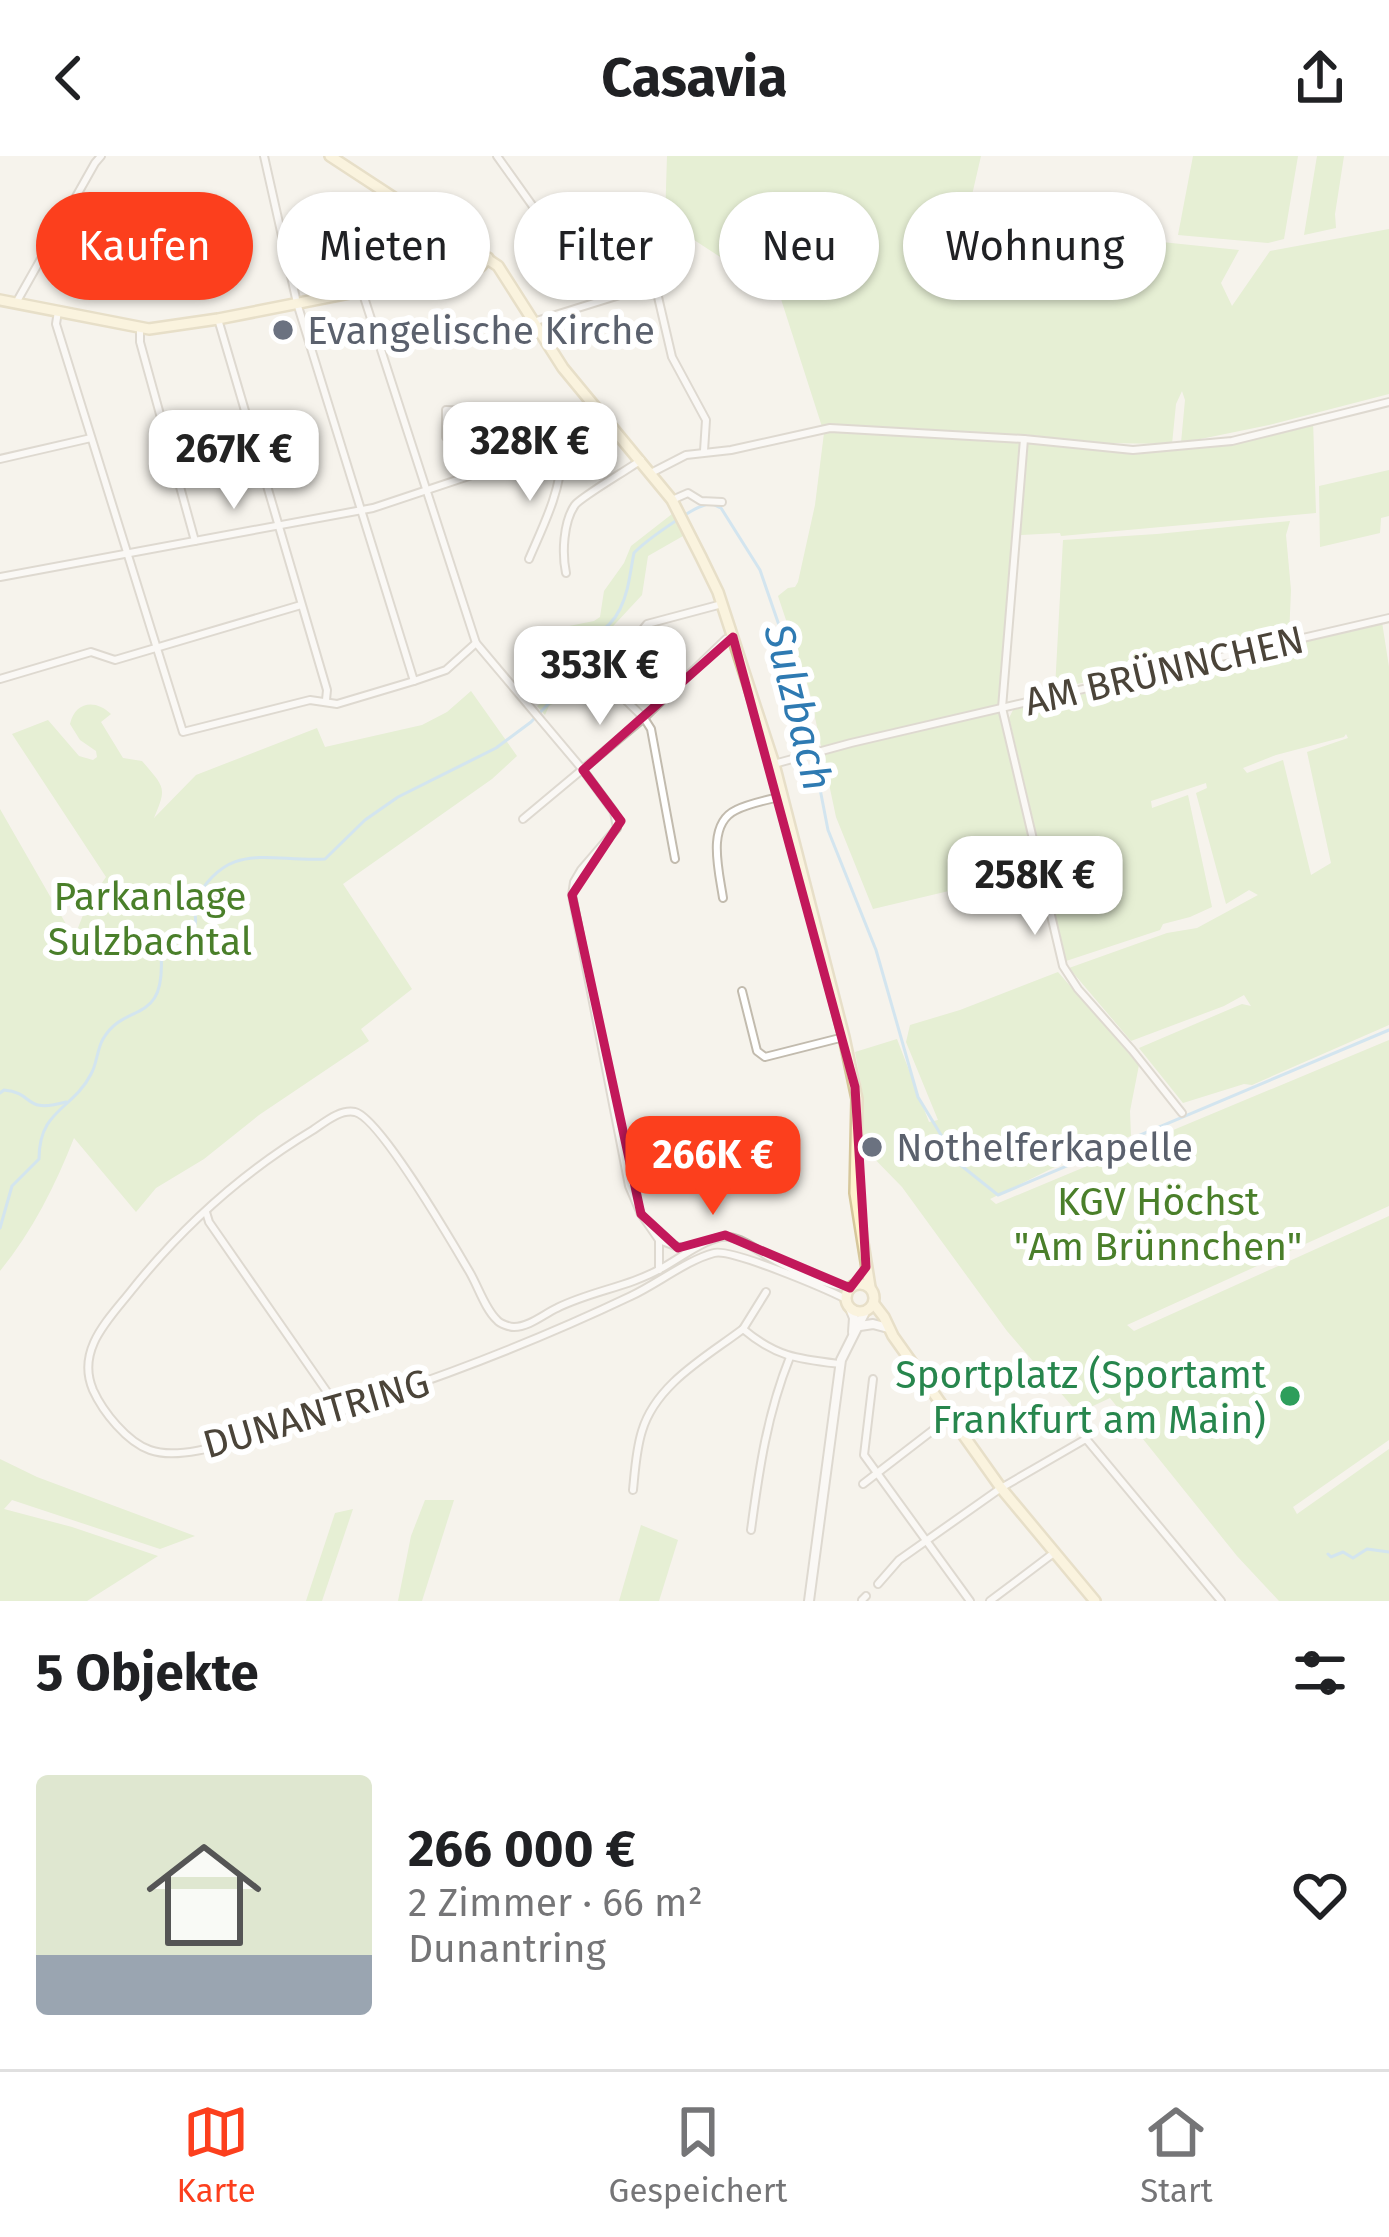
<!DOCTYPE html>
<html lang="de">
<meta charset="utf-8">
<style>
body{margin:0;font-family:"Fira Sans",sans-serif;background:#f2f2f2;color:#202124;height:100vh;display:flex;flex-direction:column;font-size:45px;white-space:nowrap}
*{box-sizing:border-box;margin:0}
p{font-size:39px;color:#757577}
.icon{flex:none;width:66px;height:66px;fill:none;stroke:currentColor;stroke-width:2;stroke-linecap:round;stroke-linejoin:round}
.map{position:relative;height:1445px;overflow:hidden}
.panel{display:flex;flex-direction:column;background:#fff;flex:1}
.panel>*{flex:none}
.top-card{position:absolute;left:36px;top:36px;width:1317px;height:108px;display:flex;gap:24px}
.price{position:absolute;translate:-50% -102px;padding:0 27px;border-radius:24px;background:#fff;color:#222;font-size:39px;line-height:78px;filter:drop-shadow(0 3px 6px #0008)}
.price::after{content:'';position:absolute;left:50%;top:72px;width:36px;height:27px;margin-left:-18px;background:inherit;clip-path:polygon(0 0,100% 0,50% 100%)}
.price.selected{background:#fc3f1d;color:#fff}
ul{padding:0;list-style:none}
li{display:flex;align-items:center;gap:36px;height:300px;padding:0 36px}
li span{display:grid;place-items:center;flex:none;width:336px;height:240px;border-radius:12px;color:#555}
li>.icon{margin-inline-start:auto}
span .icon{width:144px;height:144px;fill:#fffc;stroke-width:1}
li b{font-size:51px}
h2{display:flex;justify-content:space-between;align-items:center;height:144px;padding:0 36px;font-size:51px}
.pill{padding:0 42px;border-radius:54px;background:#fff;box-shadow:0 3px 9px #0004;font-size:42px;line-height:108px}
.pill.selected{background:#fc3f1d;color:#fff}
header{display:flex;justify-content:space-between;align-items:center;height:156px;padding:0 36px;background:#fff;font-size:54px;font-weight:700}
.menu{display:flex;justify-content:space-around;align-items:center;height:168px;border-top:3px solid #e0e0e0;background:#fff;font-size:33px;color:#757577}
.menu a{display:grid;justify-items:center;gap:6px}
.menu .selected{color:#fc3f1d}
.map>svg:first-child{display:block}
.green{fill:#d2eab5;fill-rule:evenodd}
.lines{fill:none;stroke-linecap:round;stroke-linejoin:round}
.stream{stroke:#a9d4f2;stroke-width:3}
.minor-casing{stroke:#c2bbae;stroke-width:10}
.tertiary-casing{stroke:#c2bbae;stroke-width:12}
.secondary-casing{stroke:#d6c79b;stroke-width:14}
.minor{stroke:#fff;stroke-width:6}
.tertiary{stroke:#fff;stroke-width:8}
.secondary{stroke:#fff3cd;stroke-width:9}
.marked{fill:none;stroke:#c2185b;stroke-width:9;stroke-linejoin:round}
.worship-dot{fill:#6b7280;stroke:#fff;stroke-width:4.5}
.leisure-dot{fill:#2e9e5b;stroke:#fff;stroke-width:4.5}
.labels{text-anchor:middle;stroke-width:12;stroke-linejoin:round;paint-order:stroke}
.worship-label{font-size:39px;fill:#5b616d;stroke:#fff;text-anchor:start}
.street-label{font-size:39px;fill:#4b4439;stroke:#fff}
.park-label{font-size:39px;fill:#4a7f2a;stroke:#fff}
.leisure-label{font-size:39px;fill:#27864d;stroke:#fff;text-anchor:end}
.water-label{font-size:42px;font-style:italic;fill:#2e7ab2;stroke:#fff}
</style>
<header><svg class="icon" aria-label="back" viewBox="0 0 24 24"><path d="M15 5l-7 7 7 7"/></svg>Casavia<svg class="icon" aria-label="share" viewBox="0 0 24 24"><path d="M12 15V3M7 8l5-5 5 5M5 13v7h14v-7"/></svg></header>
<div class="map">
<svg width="1389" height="1445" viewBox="0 0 1389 1445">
<rect width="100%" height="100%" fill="#f6f3ec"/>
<g class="green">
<polygon points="667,0 981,0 966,65 1018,70 984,133 990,139 1026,72 1239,94 1221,127 1232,150 1270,95 1389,73 1389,238 1269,269 1181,287 1185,244 1182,235 1176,248 1172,288 1102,287 1021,278 998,548 1037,714 873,753 836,661 809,533 778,440 788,432 795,431 798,426 815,349 824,277 780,140 665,65"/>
<polygon points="1193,0 1298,0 1284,83 1268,87 1178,79"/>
<polygon points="1317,0 1344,0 1335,58 1336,72 1304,79"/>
<polygon points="1313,264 1316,357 1061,380 1060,377 1021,379 1018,374 1026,287 1133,294 1232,285"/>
<polygon points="1389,314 1389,360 1381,362 1380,377 1320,391 1319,330"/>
<polygon points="672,358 683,380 648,400 642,439 602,482 592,503 596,519 576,535 549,550 545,559 537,550 561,535 560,527 581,511 554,473 594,465 600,461 604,435 624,407 631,390"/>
<polygon points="1290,365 1286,379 1291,434 1289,480 1055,533 1063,384 1157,378"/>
<path d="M 1382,466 L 1389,511 L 1389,869 L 1252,929 L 1244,928 L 1183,947 L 1139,892 L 1242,848 L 1251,850 L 1244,839 L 1224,850 L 1131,885 L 1069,812 L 1167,777 L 1197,772 L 1258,739 L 1249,734 L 1226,748 L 1196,637 L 1207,632 L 1206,627 L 1151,645 L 1152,652 L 1188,639 L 1212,751 L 1190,761 L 1163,768 L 1160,774 L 1066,805 L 1009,562 L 1014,552 L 1103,534 ZM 1346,578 L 1348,582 L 1307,596 L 1331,707 L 1311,719 L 1283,604 L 1247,617 L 1243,612 L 1276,599 L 1344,581 Z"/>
<path d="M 471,535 L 517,600 L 492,623 L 343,728 L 412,833 L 361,873 L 369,885 L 259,959 L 204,1003 L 156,1032 L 136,1056 L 74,982 C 56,1028 32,1076 0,1115 L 0,653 L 74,782 L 87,749 L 106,721 L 12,578 L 48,564 L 79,600 L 93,604 L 97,601 L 96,595 L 80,584 L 70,568 C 75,545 96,543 111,558 L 101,566 L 123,602 L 142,605 C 165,632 167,631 154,662 L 196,619 L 317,572 L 325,591 L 422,569 L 447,556 Z"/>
<polygon points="1058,816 1139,909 1130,955 1131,980 1079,999 990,1043 996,1048 1389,884 1389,1050 1127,1169 1134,1175 1389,1060 1389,1284 1293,1351 1297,1358 1389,1293 1389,1445 1279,1445 1237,1400 1110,1242 1078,1257 1007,1175 902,1031 862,990 863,939 855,896 897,883 929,966 938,964 906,886 910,869 960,854"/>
<polygon points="0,1303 37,1321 195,1380 160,1393 12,1344 4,1353 72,1371 158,1400 87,1445 0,1445"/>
<polygon points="425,1344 454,1344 422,1445 398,1445 411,1380"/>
<polygon points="353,1353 322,1445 306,1445 335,1357"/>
<polygon points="641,1369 678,1384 659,1445 619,1445"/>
</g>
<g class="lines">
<g class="stream">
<path d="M 0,937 L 4,934 C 36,937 22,958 66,946"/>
<path d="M 0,1072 L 12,1030 L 39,1003 C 39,953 73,954 91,918 C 97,908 97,893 103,883 C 126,844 166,871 161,798 C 178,777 204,788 193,748 C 228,683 266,706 325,703 L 365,664 L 398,641 L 496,592 L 531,566 L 552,544 L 583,524 L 588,516 C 579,470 604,486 620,453 C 629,435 630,416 634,397 C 645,385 688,355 702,350 C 713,346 712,348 721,352 L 760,414 L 800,530 L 828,674 L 876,794 L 918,941 L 958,1007 L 998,1039 L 1389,874"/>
<polyline points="1328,1398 1331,1401 1343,1396 1353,1402 1367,1393 1389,1396"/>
</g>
<defs>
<g id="minor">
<polyline points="264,0 297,147 414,525"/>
<polyline points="497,0 549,73 560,77 617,50 633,47 644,55 655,128 672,201 706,264 704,295"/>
<polyline points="364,74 376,132"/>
<polyline points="362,135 476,487 583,614 614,656 617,672 581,714 574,726 572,739 629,1030 641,1058 659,1084 659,1114"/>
<polyline points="16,147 95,7 101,0"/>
<polyline points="58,155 56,168 183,576 310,544 337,548 414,525 446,514 476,487"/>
<polyline points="218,163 327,534 326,544"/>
<polyline points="533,166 655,128"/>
<polyline points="140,173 140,186 195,385"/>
<polyline points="446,281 446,254 472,255 473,285 499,280 506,309"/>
<polyline points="1024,283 1002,552 1063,810 1078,833 1132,894 1182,957"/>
<polyline points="0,303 91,282"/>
<polyline points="651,317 686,299 731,294 830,272 1024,283 1133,294 1232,285 1389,246"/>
<polyline points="672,344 688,337 701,345 722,346"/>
<path d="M 529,403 C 544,368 560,337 562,299"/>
<path d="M 566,417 C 562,398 563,366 575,349 C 581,341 629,313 641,304"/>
<polyline points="0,421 373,352 517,304 576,295 601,285 614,276"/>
<polyline points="627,493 647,468 722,448"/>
<polyline points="0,523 91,496 115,504 301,449"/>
<polyline points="605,524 644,562 651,573 675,703"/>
<polyline points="774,608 851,587 1389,462"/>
<polyline points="523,663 644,562 726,483 733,481"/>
<path d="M 723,742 C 719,715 706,668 736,654 C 750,647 768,644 783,640"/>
<polyline points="742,835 757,895 765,901 844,881"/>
<polyline points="206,1056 209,1066 332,1243 346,1254"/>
<polyline points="659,1084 689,1095"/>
<path d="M 846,1143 C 826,1133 731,1092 714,1097 C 687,1104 657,1128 631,1140 C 511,1197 388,1242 261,1277 C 231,1286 180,1305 150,1294 C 127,1286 103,1256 93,1234 C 76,1194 108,1164 131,1135 C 182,1071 243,1016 313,974 C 325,966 340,953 355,956 C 380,962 453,1088 469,1115 C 478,1130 485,1153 497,1164 C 500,1168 510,1171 514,1171 C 529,1171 544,1158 557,1152 C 591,1135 629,1131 662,1112 C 679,1103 711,1078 729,1081 C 744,1083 758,1095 771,1102 C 794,1115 824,1129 850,1132"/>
<polyline points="743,1173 766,1136"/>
<polyline points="873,1223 864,1299 970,1445"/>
<polyline points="863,1328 950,1261"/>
<path d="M 633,1334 C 635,1314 636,1294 642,1275 C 656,1228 706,1201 743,1173 C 776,1201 798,1203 840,1208"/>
<path d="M 751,1374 C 759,1314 767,1258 790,1201"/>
<polyline points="878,1428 899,1404 1001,1332 1084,1284 1087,1284 1221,1445"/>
<polyline points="862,1444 866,1440"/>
<polyline points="990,1445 1055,1396"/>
</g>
<g id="tertiary">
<polyline points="850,1152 854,1162 853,1176"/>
<polyline points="860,1170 873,1168 888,1172"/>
<polyline points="809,1445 841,1204 865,1156"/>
</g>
<g id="secondary">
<polyline points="330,0 498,110 563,212 672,344 701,401 718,436 774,608 844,881 857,943 855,1037 870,1131"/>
<polyline points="0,144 149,173 218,163 472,113 481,110 488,102"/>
<circle cx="860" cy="1142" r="14"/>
<polyline points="874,1148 884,1161 893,1180 1001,1332 1095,1445"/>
</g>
</defs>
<use href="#minor" class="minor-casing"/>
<use href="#tertiary" class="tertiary-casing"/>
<use href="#secondary" class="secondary-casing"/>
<use href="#minor" class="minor"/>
<use href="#tertiary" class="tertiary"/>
<use href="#secondary" class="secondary"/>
</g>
<path d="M0 0H1389V1445H0ZM 733,481 L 855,931 L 866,1111 L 850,1132 L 725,1079 L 678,1092 L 641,1058 L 572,739 L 621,665 L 583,614 Z" fill="#f6f3ec" fill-opacity=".55" fill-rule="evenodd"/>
<path class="marked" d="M 733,481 L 855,931 L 866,1111 L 850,1132 L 725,1079 L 678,1092 L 641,1058 L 572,739 L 621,665 L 583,614 Z"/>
<g class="worship-dot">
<circle cx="283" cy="174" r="12"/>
<circle cx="872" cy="991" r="12"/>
</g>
<circle class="leisure-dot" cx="1290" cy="1240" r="12"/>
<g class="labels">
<g class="worship-label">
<text x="307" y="188">Evangelische Kirche</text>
<text x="896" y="1005">Nothelferkapelle</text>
</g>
<g class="street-label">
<text transform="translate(1164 514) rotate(-13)" y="14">AM BRÜNNCHEN</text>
<text transform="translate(316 1257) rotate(-16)" y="14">DUNANTRING</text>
</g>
<g class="park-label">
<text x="150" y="754">Parkanlage<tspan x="150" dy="45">Sulzbachtal</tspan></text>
<text x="1158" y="1059">KGV Höchst<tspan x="1158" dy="45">"Am Brünnchen"</tspan></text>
</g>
<g class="leisure-label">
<text x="1266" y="1232">Sportplatz (Sportamt<tspan x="1266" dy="45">Frankfurt am Main)</tspan></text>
</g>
<g class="water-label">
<text transform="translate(799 551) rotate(76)" y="15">Sulzbach</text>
</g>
</g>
</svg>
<b class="price" style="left:530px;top:348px">328K €</b>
<b class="price" style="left:234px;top:356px">267K €</b>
<b class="price" style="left:600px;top:572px">353K €</b>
<b class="price" style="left:1035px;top:782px">258K €</b>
<b class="price selected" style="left:713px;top:1062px">266K €</b>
<div class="top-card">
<a class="pill selected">Kaufen</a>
<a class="pill">Mieten</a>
<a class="pill">Filter</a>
<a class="pill">Neu</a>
<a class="pill">Wohnung</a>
</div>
</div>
<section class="panel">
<h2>5 Objekte<svg class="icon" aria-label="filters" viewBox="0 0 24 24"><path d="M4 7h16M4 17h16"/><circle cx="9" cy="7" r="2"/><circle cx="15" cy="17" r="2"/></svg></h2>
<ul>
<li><span style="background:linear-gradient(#dfe7d0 75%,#9aa5b1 0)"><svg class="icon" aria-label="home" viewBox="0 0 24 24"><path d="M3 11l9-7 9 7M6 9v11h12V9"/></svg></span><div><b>266 000 €</b><p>2 Zimmer · 66 m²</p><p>Dunantring</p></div><svg class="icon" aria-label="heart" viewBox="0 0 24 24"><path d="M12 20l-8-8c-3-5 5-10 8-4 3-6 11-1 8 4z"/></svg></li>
</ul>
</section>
<nav class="menu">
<a class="selected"><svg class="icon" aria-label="map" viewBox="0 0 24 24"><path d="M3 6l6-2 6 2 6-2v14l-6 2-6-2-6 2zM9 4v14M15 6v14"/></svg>Karte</a>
<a><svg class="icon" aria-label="saved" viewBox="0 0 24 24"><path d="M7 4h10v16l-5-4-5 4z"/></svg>Gespeichert</a>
<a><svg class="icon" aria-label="home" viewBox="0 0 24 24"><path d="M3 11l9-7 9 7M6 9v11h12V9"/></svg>Start</a>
</nav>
